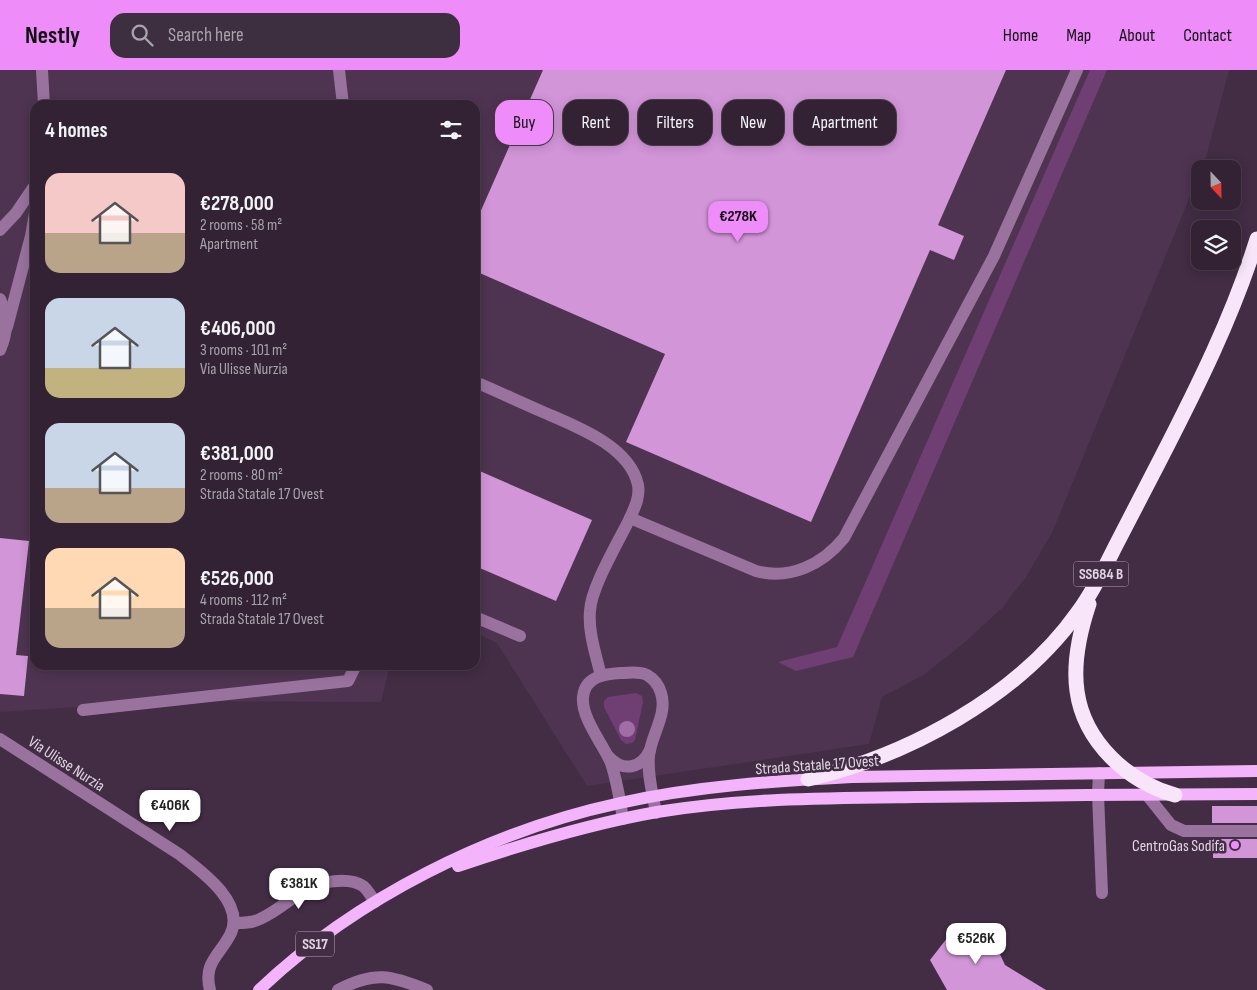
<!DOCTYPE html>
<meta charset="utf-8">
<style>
body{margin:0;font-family:"Sofia Sans Condensed",sans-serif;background:#3d2f3f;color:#f1f3f6;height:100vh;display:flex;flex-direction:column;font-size:19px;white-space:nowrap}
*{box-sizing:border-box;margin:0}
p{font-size:16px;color:#a8a4ac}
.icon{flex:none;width:28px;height:28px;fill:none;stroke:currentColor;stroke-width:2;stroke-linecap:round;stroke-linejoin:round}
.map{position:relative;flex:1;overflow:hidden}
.details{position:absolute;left:30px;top:30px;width:450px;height:570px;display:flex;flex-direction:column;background:#322233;border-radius:15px;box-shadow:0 2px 12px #0003,0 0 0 1px #4d3f4e}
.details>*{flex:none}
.top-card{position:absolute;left:495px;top:30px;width:475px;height:45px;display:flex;gap:10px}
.needle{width:32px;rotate:158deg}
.controls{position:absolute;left:1191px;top:90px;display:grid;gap:10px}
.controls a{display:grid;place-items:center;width:50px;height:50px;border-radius:10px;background:#322233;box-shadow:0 2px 12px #0003,0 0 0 1px #4d3f4e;font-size:25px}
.price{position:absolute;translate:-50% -42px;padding:0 11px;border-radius:10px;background:#fff;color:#222;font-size:16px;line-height:32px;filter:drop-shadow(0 1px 2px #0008)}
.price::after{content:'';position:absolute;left:50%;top:30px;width:15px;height:11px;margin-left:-8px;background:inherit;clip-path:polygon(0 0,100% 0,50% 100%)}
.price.selected{background:#ee8cf9;color:#111}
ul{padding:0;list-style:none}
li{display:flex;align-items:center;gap:15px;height:125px;padding:0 15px}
li span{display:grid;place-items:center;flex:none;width:140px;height:100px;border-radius:15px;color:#555}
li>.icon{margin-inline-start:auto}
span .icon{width:60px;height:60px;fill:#fffc;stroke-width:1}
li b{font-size:21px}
h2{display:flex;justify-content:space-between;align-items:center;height:60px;padding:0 15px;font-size:21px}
.chip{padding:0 18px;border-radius:15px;background:#322233;box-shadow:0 2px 12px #0003,0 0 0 1px #4d3f4e;font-size:18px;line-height:45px}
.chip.selected{background:#ee8cf9;color:#111}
header{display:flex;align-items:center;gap:30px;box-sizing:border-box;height:70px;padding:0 25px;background:#ee8cf9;color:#111}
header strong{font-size:24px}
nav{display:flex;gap:28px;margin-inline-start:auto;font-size:18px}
.search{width:350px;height:45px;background:#3d2f3f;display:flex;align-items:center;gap:12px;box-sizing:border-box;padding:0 18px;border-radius:15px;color:#a8a4ac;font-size:19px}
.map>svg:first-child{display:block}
.built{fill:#4e3451}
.green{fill:#6f3f74}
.building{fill:#d295d8}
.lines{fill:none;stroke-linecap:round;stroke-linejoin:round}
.minor{stroke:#99729e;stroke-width:12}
.major{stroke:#f4b4fb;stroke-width:12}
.highway{stroke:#f8e5fa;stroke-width:15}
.tree{fill:#a16da7}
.poi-dot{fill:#ee8cf9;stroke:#422d44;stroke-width:2}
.labels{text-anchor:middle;stroke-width:5;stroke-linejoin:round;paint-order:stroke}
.shield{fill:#422d44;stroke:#b2a3b3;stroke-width:1}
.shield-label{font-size:15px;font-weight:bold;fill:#e2d5e3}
.street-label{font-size:16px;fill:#e2d5e3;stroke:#422d44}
.poi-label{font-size:16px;fill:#e2d5e3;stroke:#422d44;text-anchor:end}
</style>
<header>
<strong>Nestly</strong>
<div class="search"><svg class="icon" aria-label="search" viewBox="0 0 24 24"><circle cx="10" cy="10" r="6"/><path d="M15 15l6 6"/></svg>Search here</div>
<nav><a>Home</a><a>Map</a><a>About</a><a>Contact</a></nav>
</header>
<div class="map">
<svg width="1257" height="920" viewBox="0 0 1257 920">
<rect width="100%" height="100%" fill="#422d44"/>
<polygon class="built" points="0,0 1229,0 1205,91 1200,99 1200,102 1052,463 1026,507 1002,538 964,573 925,604 882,627 869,674 587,716 497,573 475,563 475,35 35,35 35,595 390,595 381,632 168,631 0,642"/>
<g class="green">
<polygon points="1090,0 1107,0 853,587 796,601 778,592 837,577"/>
<polygon points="636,623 642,626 643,632 635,670 632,673 626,674 621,670 604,637 604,631 608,627"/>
</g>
<g class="building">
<polygon points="543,0 1006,0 938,155 964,166 954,190 930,180 811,452 626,372 665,284 475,201 475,154"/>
<polygon points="475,399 592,450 556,531 475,496"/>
<polygon points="0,468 29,471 16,585 28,586 24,626 0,624"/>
<rect x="1212" y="736" width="45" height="17"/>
<rect x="1213" y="769" width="44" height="19"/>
<polygon points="951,863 990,863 1005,895 1046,920 947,920 930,890"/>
</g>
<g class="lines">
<g class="minor">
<polyline points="42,0 44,35"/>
<polyline points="339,0 343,35"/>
<polyline points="0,160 16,143 35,115"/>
<path d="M 0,229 C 8,247 8,262 0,280"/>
<polyline points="7,257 31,166 35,143"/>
<path d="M 480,314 C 501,323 522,333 543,342 C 575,356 630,376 638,415 C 640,427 635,437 630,448"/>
<polyline points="475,547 520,566"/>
<path d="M 601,606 C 596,585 588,562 590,541 C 591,517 619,471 630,448 L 756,501 C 790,510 822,495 844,468 L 994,186 L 1077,0"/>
<polyline points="83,640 348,611 356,595"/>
<path d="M 0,669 L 179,784 C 200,800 247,833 230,865 C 219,886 203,893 210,920"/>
<path d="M 609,687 C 623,702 641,699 650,680"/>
<polyline points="1099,703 1098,724 1102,823"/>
<polyline points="1147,725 1171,755 1184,761 1257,761"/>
<path d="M 623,749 C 620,730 617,711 611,693 C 603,674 581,648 583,627 C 585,606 605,604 621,603 C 630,603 639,601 647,605 C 654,609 659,616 661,623 C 668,644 651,665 649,686 C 647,705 653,724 656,743"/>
<path d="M 234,853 C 243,853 252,853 260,849 C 276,842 289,830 303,821 C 317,812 348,806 363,816 C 368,820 371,826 375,832"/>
<path d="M 338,920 C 374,901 391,905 427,920"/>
</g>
<g class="major">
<path d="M 458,796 C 523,774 589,754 657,742 C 743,728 830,728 916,727 C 1030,725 1143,725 1257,724"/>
<path d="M 259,920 C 356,828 490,761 620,733 C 696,716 774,711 852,707 L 1257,701"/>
</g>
<g class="highway">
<path d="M 1089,534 C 1080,561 1073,593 1077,621 C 1084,672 1128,712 1175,725"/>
<path d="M 808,709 C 907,686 1018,627 1078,542 C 1093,522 1104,499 1115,477 C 1130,448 1145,419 1160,390 C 1197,318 1233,246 1257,169"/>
</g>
</g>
<circle class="tree" cx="627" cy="659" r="8"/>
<circle class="poi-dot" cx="1235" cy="775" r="5"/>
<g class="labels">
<g class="shield">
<rect x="1073.5" y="491.5" width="55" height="25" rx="4"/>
<rect x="296" y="861.5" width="38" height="25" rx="4"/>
</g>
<g class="shield-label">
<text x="1101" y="509">SS684 B</text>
<text x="315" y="879">SS17</text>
</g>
<g class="street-label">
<text transform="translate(67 693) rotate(33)" y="6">Via Ulisse Nurzia</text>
<text transform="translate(817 694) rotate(-4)" y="6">Strada Statale 17 Ovest</text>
</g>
<g class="poi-label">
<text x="1225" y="781">CentroGas Sodifa</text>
</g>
</g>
</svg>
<div class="controls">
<a><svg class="needle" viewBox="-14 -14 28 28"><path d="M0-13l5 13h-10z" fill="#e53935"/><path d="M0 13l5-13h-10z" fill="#a8a4ac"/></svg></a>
<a><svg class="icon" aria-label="layers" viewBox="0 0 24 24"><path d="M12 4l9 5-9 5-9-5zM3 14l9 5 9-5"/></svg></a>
</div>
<b class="price selected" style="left:738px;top:173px">€278K</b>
<b class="price" style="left:170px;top:762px">€406K</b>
<b class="price" style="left:299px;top:840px">€381K</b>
<b class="price" style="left:976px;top:895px">€526K</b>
<div class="top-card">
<a class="chip selected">Buy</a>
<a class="chip">Rent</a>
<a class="chip">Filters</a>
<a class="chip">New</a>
<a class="chip">Apartment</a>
</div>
<section class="details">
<h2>4 homes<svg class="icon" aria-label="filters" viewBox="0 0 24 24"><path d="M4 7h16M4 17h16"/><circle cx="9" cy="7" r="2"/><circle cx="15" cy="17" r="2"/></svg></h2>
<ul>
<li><span style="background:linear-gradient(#f6c9c9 60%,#b9a48a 0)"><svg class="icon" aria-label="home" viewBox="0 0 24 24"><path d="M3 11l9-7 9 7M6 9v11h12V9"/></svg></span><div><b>€278,000</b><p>2 rooms · 58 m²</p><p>Apartment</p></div></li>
<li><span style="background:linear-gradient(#c9d6e8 70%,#c2b280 0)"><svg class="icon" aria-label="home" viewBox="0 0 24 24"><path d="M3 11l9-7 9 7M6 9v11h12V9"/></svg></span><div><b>€406,000</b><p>3 rooms · 101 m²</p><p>Via Ulisse Nurzia</p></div></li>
<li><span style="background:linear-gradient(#c9d6e8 65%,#b9a48a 0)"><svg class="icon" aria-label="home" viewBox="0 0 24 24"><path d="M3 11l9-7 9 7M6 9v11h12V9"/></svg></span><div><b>€381,000</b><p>2 rooms · 80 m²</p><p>Strada Statale 17 Ovest</p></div></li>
<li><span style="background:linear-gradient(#ffd9b3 60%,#b9a48a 0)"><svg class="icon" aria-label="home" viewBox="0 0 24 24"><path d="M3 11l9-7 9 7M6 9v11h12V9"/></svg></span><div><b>€526,000</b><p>4 rooms · 112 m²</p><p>Strada Statale 17 Ovest</p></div></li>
</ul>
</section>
</div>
